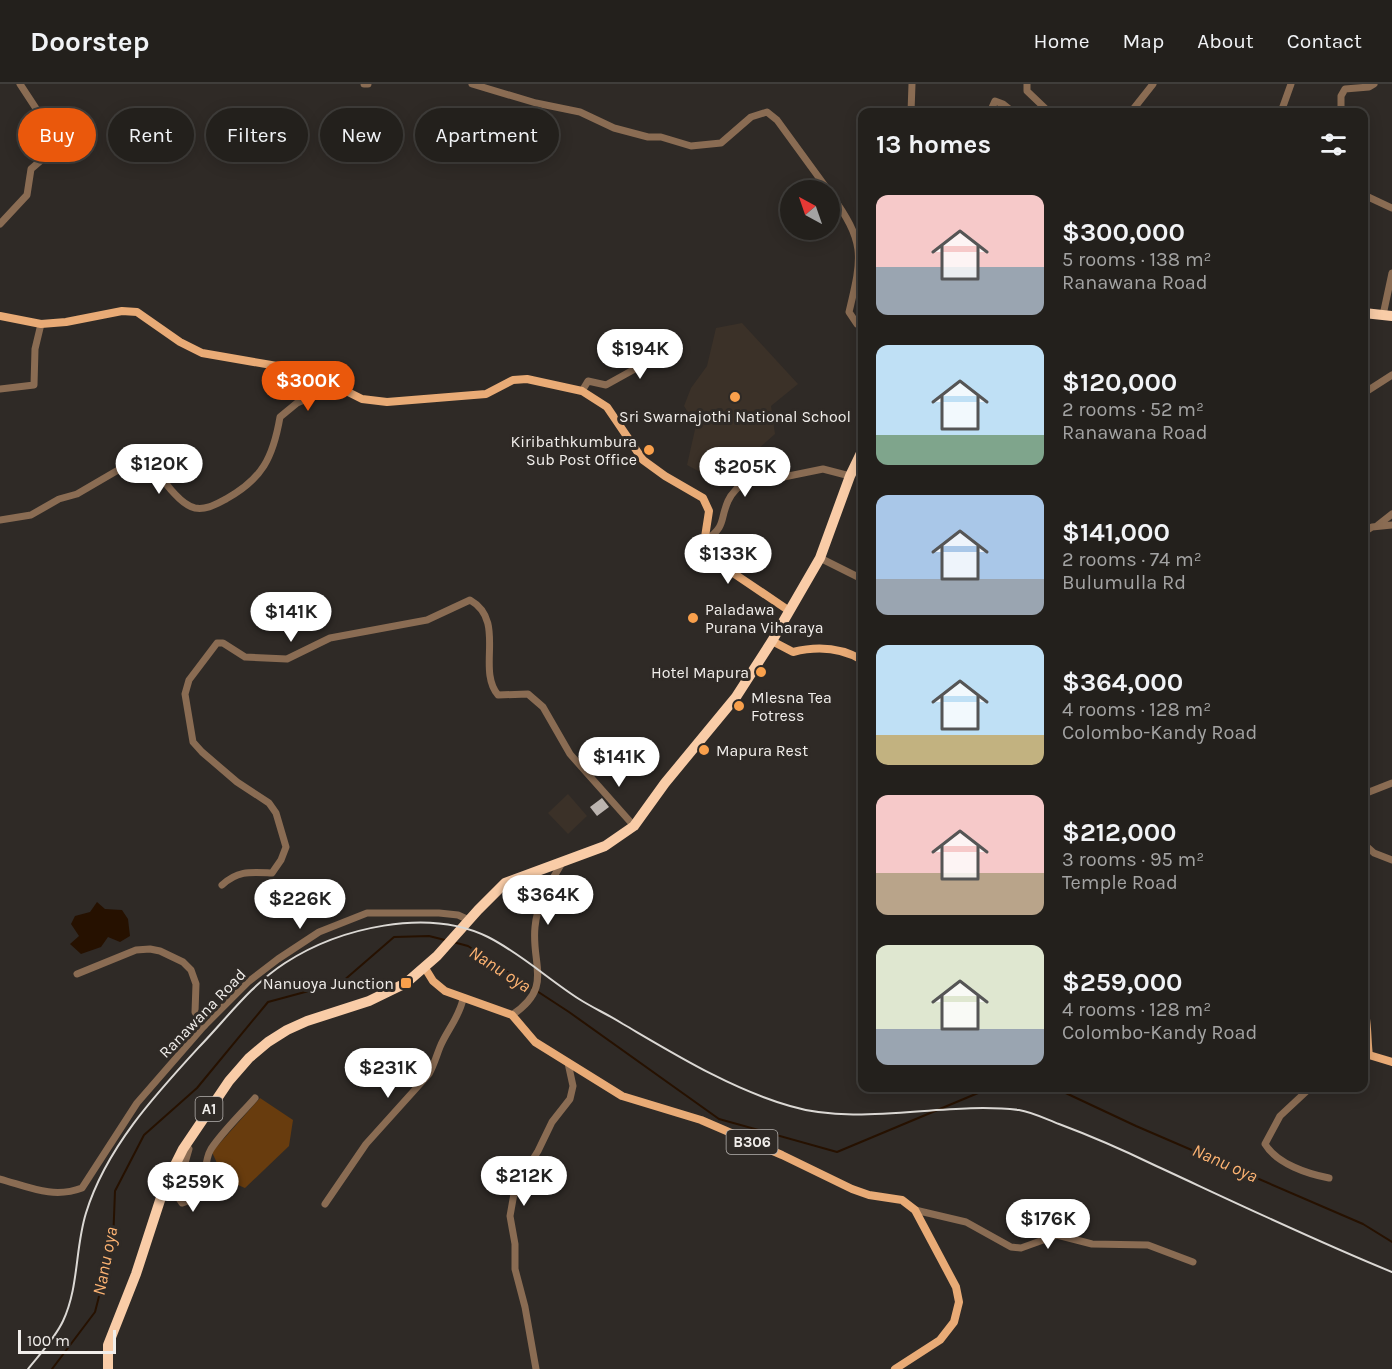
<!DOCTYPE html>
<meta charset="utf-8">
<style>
body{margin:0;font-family:Karla,sans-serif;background:#2b2825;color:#f1f3f6;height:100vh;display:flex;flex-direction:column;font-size:22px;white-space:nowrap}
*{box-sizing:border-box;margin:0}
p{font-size:20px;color:#a3a3a3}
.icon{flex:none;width:33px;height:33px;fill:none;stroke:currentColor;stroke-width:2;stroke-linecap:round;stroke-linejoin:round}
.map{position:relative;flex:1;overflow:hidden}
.drawer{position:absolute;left:858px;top:24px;width:510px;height:984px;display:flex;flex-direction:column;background:#23201c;border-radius:12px;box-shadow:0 3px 15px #0003,0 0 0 2px #403e3b}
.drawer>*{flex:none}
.guide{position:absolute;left:18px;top:24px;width:570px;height:54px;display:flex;gap:12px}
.needle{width:39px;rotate:320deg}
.fabs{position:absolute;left:780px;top:96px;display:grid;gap:12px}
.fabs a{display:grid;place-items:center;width:60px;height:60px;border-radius:50%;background:#23201c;box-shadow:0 3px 15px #0003,0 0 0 2px #403e3b;font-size:30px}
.scale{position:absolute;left:18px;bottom:15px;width:98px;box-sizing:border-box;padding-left:6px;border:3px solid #f1eeeb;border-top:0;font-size:16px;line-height:21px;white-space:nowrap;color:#f1eeeb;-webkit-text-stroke:4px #2f2a26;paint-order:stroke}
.price{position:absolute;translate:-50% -51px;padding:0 14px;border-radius:21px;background:#fff;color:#222;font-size:20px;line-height:39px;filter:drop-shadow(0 2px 3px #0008)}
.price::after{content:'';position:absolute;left:50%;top:36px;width:18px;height:14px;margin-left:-9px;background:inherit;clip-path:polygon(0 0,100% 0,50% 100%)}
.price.current{background:#ea580c;color:#fff}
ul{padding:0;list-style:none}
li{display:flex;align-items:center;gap:18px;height:150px;padding:0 18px}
li span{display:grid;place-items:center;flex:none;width:168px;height:120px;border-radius:12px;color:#555}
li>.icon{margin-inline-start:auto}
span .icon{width:72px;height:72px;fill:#fffc;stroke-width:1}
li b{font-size:26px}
h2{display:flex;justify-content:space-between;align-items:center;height:72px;padding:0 18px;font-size:26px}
.pill{padding:0 21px;border-radius:27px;background:#23201c;box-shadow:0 3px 15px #0003,0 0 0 2px #403e3b;font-size:21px;line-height:54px}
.pill.current{background:#ea580c;color:#fff}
header{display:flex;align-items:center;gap:36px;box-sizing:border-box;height:84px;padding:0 30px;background:#23201c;border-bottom:2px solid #403e3b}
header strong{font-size:28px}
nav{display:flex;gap:33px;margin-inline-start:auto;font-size:21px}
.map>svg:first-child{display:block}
.built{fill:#3b3128}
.green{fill:#683c0e}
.water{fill:#261100}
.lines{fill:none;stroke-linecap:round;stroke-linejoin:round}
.stream{stroke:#261100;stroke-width:2}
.building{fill:#bbb4af}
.minor{stroke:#8a6c53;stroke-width:7}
.major{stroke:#e9ab76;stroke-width:8}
.highway{stroke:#f9cca7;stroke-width:10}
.rail{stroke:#dbd8d4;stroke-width:2}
.poi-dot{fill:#f9a04c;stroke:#2f2a26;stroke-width:2}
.labels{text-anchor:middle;stroke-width:6;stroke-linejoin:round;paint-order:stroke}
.shield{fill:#2f2a26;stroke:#b7b3b0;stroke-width:1.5}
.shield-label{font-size:15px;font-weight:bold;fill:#f1eeeb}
.poi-label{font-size:16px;fill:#f1eeeb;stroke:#2f2a26;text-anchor:end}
.street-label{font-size:16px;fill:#f1eeeb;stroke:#2f2a26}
.water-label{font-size:18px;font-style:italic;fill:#fdb372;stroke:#2f2a26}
</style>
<header>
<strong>Doorstep</strong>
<nav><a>Home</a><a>Map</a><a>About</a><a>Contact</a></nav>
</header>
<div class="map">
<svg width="1392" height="1285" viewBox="0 0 1392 1285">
<rect width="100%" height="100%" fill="#2f2a26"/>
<g class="built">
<polygon points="742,239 798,300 771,322 775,350 758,365 744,386 724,401 687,381 696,341 684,322 691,304 707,282 716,244"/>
<polygon points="568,710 587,732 568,750 548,729"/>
</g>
<polygon class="green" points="260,1014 293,1036 289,1062 245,1104 224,1095 212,1068"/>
<polygon class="water" points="97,818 105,825 122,826 128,835 130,852 120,858 108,853 101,863 81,870 70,860 79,852 71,840 75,832 90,828"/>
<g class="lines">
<g class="stream">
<polyline points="453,858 468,862 569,928 719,1035 837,1068 990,1004"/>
<polyline points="1055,1004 1136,1042 1363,1140 1392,1158"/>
<polyline points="52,1285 95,1228 113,1158 115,1107 144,1051 197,1004 268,918 342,898 394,853 429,852 445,856"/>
</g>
</g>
<polygon class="building" points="602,714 609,723 597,732 590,723"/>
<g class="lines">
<g class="minor">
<polyline points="364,0 368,0"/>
<polyline points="472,0 536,19 580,28 614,44 648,53 661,53 691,62 721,59 751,33 767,28 777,36 828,106"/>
<polyline points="1027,0 1027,7 1049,28"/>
<polyline points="911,28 912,0"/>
<polyline points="990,28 995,17 1003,20 1013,28"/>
<polyline points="1131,28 1153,0"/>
<polyline points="1281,28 1291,0"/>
<polyline points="1341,28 1341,12 1345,5 1369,3 1374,0"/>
<path d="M 830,109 C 865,158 863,170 849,228 L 857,240 L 862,244"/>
<polyline points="1364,111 1392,124"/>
<polyline points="0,140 27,111 31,85 53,66 56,55 20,0"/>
<polyline points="1383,231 1392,189"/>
<polyline points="0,305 34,301 35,265 41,240"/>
<path d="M 582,307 L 588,297 L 606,301 L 642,281 L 645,277 C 642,261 654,262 662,251"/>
<polyline points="1364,309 1392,291"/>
<polyline points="750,395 769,396 823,385 850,392"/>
<path d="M 0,436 L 31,431 L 59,415 L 77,410 L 125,382 L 156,386 C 164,397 180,421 195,424 C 207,426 216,420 226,415 C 262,395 273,374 280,333 L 297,319 L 336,302"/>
<polyline points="1378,441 1392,430"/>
<polyline points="1364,448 1372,443 1392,441"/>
<path d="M 706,457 C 727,440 719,438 728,417 C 734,403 748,398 757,387 L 753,367"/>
<polyline points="820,474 862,495"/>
<polyline points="1364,710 1392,699"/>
<polyline points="1364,760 1374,769 1392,776"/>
<path d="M 222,801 C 238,786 251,788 272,789 L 281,776 L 286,763 L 276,729 L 269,719 L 237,698 L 202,668 L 193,658 L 185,610 L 189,596 L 217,559 L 223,559 L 245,573 L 287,575 L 330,554 L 427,536 L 470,516 C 507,537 476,585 498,611 L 528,610 L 543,623 L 570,670 L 634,742"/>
<polyline points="77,890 136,866 150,865 160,867 183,878 191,886 196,900 195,928 204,942"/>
<path d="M 512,931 C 554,903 531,881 535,843 C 537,819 550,799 562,779"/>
<path d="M 1310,1004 L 1280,1032 L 1265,1060 C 1277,1080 1308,1090 1329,1094"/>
<path d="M 189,1065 L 176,1110 L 182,1119 C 214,1111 199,1085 211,1065 C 223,1047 241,1030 255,1014"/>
<path d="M 0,1095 C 29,1103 53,1115 82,1104 L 137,1019 L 204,942 L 248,898 L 278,875 L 319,848 L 367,829 L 439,829 L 458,831 L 469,836"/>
<path d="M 325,1120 L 366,1060 L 429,990 C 434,981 436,973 440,963 C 447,946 459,934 463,915"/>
<polyline points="915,1126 966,1138 1011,1163 1021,1164 1057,1151 1092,1160 1148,1161 1193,1178"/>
<polyline points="536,1285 525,1223 515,1185 515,1160 510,1132 515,1104 538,1067 552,1038 570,1015 573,1002 568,979"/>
</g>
<g class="major">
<polyline points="0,232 41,240 66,238 122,227 137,228 180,258 202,269 283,283 336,302 362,315 387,318 486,310 513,296 527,295 582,307 607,323 643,376 665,392 703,414 709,427 705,453 708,472 788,526"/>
<path d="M 772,557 L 793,568 C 817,562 840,563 862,576"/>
<polyline points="425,884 433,897 445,907 512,931 535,958 622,1012 701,1036 782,1071 852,1105 869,1111 902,1116 915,1126 956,1203 959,1218 954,1238 940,1256 895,1285"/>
<path d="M 1364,926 C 1368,935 1367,960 1369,971 L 1392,978"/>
</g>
<g class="highway">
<polyline points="1364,229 1392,232"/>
<polyline points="108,1285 108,1261 136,1190 165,1101 183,1065 229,997 249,974 268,958 287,946 307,937 369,917 406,899 437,872 478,826 505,799 605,762 634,742 665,699 736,613 772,557 820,474 850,392 862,367"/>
</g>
<path class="rail" d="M 28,1285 C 40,1270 55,1254 63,1237 C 79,1203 75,1164 86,1129 C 106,1064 155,1011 200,962 C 227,934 251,901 285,879 C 339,844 427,823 488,853 C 520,869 548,895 579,915 C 593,924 609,931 623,940 C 676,971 731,1005 790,1022 C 859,1043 946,1017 1019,1026 C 1032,1028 1046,1035 1059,1040 C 1091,1052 1121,1065 1152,1080 C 1232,1117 1311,1155 1392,1188"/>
</g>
<g class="poi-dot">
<circle cx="735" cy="313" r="6"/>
<circle cx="649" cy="366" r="6"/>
<circle cx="693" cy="534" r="6"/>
<circle cx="761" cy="588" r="6"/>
<circle cx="739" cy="622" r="6"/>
<circle cx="704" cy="666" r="6"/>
<rect x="400" y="893" width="12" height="12" rx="3"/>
</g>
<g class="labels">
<g class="shield">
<rect x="195.5" y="1013" width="27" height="24" rx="4.5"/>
<rect x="726.5" y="1046" width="51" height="24" rx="4.5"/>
</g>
<g class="shield-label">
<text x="209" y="1030">A1</text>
<text x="752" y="1063">B306</text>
</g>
<g class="poi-label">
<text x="735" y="338" text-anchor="middle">Sri Swarnajothi National School</text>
<text x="637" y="363">Kiribathkumbura<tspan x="637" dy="18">Sub Post Office</tspan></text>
<text x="705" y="531" text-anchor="start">Paladawa<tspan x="705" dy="18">Purana Viharaya</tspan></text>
<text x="749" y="594">Hotel Mapura</text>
<text x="751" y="619" text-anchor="start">Mlesna Tea<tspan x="751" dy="18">Fotress</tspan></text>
<text x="716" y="672" text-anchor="start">Mapura Rest</text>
<text x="394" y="905">Nanuoya Junction</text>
</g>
<g class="street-label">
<text transform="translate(202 929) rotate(-46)" y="6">Ranawana Road</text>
</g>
<g class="water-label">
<text transform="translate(500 885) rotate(33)" y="6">Nanu oya</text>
<text transform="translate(1225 1079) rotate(24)" y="6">Nanu oya</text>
<text transform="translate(105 1177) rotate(-79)" y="6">Nanu oya</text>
</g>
</g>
</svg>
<div class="fabs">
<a><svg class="needle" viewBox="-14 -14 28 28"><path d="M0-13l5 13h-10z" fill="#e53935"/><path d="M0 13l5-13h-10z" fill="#a3a3a3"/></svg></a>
</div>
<div class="scale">100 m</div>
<b class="price" style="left:640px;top:296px">$194K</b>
<b class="price current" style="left:308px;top:328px">$300K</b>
<b class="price" style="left:159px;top:411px">$120K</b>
<b class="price" style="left:745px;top:414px">$205K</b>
<b class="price" style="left:728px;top:501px">$133K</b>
<b class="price" style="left:291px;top:559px">$141K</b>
<b class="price" style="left:619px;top:704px">$141K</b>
<b class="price" style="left:548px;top:842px">$364K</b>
<b class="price" style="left:300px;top:846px">$226K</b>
<b class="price" style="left:388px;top:1015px">$231K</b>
<b class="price" style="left:524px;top:1123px">$212K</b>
<b class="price" style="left:193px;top:1129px">$259K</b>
<b class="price" style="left:1048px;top:1166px">$176K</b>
<div class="guide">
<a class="pill current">Buy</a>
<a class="pill">Rent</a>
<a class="pill">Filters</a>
<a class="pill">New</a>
<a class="pill">Apartment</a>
</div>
<section class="drawer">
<h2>13 homes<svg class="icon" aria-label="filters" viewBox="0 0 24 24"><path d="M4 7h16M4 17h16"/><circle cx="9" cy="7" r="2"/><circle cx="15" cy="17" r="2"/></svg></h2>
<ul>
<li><span style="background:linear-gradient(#f6c9c9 60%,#9aa5b1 0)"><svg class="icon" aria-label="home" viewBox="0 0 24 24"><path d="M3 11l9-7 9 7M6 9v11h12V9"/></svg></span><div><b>$300,000</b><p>5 rooms · 138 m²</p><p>Ranawana Road</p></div></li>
<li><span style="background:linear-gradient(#bfe0f5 75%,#7fa58c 0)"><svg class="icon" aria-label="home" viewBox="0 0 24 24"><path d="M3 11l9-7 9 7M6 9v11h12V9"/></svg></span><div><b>$120,000</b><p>2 rooms · 52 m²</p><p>Ranawana Road</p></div></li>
<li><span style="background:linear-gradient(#a9c7e8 70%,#9aa5b1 0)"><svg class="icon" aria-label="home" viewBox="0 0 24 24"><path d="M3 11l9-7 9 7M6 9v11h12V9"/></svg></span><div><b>$141,000</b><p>2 rooms · 74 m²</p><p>Bulumulla Rd</p></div></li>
<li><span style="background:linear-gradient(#bfe0f5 75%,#c2b280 0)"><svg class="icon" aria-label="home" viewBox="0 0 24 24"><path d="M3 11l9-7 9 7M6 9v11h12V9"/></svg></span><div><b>$364,000</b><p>4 rooms · 128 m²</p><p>Colombo-Kandy Road</p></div></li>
<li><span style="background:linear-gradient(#f6c9c9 65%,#b9a48a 0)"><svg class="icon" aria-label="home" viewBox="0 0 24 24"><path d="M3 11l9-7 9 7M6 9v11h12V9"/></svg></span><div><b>$212,000</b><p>3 rooms · 95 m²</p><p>Temple Road</p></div></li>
<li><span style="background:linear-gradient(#dfe7d0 70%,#9aa5b1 0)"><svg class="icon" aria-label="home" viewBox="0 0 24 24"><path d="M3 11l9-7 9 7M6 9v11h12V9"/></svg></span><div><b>$259,000</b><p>4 rooms · 128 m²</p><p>Colombo-Kandy Road</p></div></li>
</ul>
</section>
</div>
